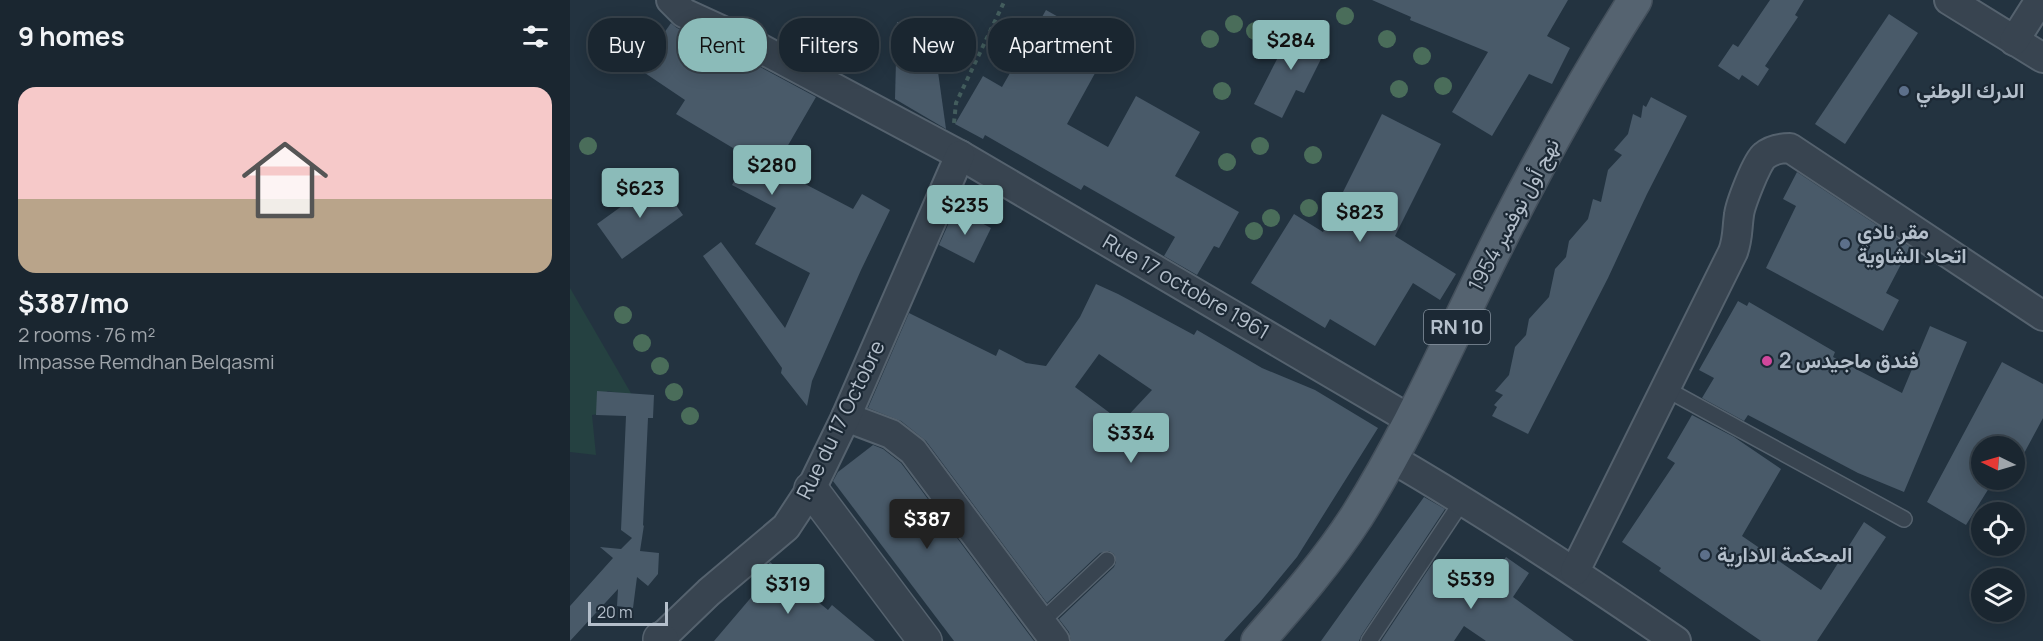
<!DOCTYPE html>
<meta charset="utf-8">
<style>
body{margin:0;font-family:Manrope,Vazirmatn,sans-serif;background:#27323c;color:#f1f3f6;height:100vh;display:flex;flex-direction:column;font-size:22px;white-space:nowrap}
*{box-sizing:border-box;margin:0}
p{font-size:20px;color:#9fa5ab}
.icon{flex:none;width:33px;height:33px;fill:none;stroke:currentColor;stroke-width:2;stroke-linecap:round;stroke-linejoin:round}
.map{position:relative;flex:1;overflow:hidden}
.panel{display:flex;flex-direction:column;background:#1a2630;width:570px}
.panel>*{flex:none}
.top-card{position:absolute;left:18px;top:18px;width:570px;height:54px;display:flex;gap:12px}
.needle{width:39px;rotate:275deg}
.buttons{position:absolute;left:1401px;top:436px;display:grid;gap:12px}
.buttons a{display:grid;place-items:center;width:54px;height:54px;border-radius:50%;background:#1a2630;box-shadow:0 3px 15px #0003,0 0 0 2px #38434c;font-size:30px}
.scale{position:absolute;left:18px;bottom:15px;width:80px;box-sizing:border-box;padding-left:6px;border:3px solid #b4bfcb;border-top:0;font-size:16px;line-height:21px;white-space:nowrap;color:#b4bfcb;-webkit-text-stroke:4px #1c2935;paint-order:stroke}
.price{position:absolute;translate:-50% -51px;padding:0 14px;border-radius:6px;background:#8bbbb9;color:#111;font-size:20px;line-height:39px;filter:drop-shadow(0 2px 3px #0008)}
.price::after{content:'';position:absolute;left:50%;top:36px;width:18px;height:14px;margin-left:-9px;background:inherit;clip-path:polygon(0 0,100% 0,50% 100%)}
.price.active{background:#222;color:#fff}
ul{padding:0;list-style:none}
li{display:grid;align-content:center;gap:12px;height:318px;padding:0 18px}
li span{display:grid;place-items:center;height:186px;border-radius:18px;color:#555}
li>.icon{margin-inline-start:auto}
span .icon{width:108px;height:108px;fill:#fffc;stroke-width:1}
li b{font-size:26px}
h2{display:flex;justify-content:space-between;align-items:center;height:72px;padding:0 18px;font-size:26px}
.pill{padding:0 21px;border-radius:24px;background:#1a2630;box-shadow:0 3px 15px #0003,0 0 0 2px #38434c;font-size:21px;line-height:54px}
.pill.active{background:#8bbbb9;color:#111}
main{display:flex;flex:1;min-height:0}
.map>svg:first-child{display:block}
.green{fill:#254141}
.building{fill:#495a69;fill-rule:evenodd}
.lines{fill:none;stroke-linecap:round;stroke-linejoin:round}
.service-casing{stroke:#55626e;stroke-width:18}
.minor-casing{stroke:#55626e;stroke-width:32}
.tertiary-casing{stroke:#55626e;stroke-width:36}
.primary-casing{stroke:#44505c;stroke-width:36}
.path{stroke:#435d5d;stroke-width:4;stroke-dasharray:4.5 4.5;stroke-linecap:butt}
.service{stroke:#384450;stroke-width:15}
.minor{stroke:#384450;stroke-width:28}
.tertiary{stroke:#384450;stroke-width:33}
.primary{stroke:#556370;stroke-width:33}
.tree{fill:#4a6d5a}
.service-dot{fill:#5c6f8a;stroke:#1c2935;stroke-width:2}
.hotel-dot{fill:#d1479c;stroke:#1c2935;stroke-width:2}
.labels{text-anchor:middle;stroke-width:4.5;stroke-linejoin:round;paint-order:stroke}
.shield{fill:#1c2935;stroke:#86929e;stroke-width:1.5}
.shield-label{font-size:20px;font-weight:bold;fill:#b4bfcb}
.poi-label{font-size:21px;font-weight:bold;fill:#b4bfcb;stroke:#1c2935;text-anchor:start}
.street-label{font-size:21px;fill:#b4bfcb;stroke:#1c2935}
</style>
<main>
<section class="panel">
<h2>9 homes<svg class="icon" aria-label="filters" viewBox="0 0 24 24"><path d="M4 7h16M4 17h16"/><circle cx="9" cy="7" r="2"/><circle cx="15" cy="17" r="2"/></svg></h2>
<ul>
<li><span style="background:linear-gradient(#f6c9c9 60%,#b9a48a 0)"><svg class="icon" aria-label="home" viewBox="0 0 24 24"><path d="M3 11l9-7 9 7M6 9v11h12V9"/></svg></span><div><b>$387/mo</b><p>2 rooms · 76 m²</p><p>Impasse Remdhan Belqasmi</p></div></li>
</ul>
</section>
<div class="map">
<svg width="1473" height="641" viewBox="0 0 1473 641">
<rect width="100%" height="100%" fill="#233340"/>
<polygon class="green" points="0,288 62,395 37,391 35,413 22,415 26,455 0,452"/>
<g class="building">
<polygon points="802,0 998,0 977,36 1000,48 982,84 959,74 922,136 882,112 918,52 840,20 841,17"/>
<polygon points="1200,0 1234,0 1225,15 1228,17 1195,66 1199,69 1188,86 1172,75 1169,80 1148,66 1163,44 1168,47"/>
<polygon points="476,10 540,46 497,124 538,147 566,96 630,132 605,176 669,212 649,248 644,246 627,275 594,256 605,237 514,185 511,190 415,135 413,139 385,124 413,76 432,87"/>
<polygon points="1319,14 1348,33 1275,144 1245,124"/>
<polygon points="327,22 361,22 376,129 325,99"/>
<polygon points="101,23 107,28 179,61 246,97 206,166 215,171 214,173 283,209 292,194 320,210 291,270 242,381 237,406 211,373 212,368 133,256 151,242 215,328 240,273 185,244 206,208 162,185 178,157 106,114 115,100 69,69"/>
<polygon points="724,26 759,43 734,93 726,90 712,118 684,104"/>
<polygon points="1081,97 1117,116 1077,194 1038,278 958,434 922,416 927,407 924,405 933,395 925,391 939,375 945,347 956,335 959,319 979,297 985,269 996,257 999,241 1018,219 1023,199 1031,202 1038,170 1052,155 1044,150 1058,134 1063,114 1071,118 1073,105 1076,107"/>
<polygon points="812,114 871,144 825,236 886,274 870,300 843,283 805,346 760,319 755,328 681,283 724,214 753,232"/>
<polygon points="1227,172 1340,247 1316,293 1329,300 1313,331 1196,268 1226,206 1213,199"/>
<polygon points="88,180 113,215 52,259 27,224"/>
<polygon points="385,209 421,228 404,263 369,245"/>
<path d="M 526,284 L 548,294 L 624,335 L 627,330 L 692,368 L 745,390 L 808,428 L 727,557 L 690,602 L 654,641 L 501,641 L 499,632 L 489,619 L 544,567 L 546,562 L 544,554 L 539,551 L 530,553 L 477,603 L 356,441 L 331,421 L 298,408 L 339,313 L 426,356 L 429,349 L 456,363 L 476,366 L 510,317 ZM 529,354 L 582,390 L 552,422 L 505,387 Z"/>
<polygon points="1168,301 1177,306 1179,302 1265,352 1263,357 1332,393 1360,326 1397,342 1334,492 1288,473 1178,415 1174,421 1132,398 1144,378 1129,370"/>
<polygon points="1432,362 1473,384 1473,418 1444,472 1444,446 1412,447 1412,480 1424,480 1396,525 1357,502"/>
<polygon points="27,391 84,395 83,418 78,418 73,526 74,525 70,551 89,553 88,574 78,586 67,577 63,608 47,606 48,589 0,641 0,606 43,558 30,547 51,549 62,538 51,530 56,416 26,415"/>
<polygon points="1122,415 1164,437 1211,469 1172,536 1251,590 1294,522 1316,537 1247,641 1191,641 1089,571 1091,568 1052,542 1105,463 1097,458"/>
<polygon points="303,445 313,449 331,463 464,641 384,641 263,481 268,472"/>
<polygon points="854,497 875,509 791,636 789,641 751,641"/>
<polygon points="936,557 959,573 943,597 1004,641 916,641 894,626 884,641 811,641 864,561 912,594"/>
<polygon points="200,562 258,610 262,605 305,641 144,641 190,587 184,581"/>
</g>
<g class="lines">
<defs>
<g id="service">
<polyline points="1096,389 1334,519"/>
<polyline points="471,622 537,560"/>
<polyline points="799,641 893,500"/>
</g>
<g id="minor">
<polyline points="101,0 114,13 186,46 390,155 841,420"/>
<polyline points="1379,0 1473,58"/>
<polyline points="1444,41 1470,0"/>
<polyline points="276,417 321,434 343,451 485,641"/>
<path d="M 821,458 C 919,515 1013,577 1106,641"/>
<path d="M 1005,571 L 1163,252 C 1168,239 1167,228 1169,215 C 1170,205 1187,161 1194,156 C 1202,149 1211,148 1220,148 L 1473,316"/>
<polyline points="88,641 139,592 216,527 241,489 276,417 390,155"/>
</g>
<g id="tertiary">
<polyline points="241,489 355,641"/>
<polyline points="90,639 92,641"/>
</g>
<path id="primary" d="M 688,641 C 723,601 758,561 787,516 C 844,425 886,325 935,229 C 975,151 1018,74 1065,0"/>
</defs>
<use href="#service" class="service-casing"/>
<use href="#minor" class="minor-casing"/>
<use href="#tertiary" class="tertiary-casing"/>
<use href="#primary" class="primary-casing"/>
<polyline class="path" points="384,123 386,103 435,0"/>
<use href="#service" class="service"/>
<use href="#minor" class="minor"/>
<use href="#tertiary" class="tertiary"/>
<use href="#primary" class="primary"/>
</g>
<g class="tree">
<circle cx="775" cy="16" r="9"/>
<circle cx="664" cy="24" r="9"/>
<circle cx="58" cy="28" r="9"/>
<circle cx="685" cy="31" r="9"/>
<circle cx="225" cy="33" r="9"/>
<circle cx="640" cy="39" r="9"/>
<circle cx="817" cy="39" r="9"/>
<circle cx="852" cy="56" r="9"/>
<circle cx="873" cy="86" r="9"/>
<circle cx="829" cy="89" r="9"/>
<circle cx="652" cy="91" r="9"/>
<circle cx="18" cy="146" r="9"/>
<circle cx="690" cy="146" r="9"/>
<circle cx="743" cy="155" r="9"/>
<circle cx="657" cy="162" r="9"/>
<circle cx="739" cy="208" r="9"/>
<circle cx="701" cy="218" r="9"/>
<circle cx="684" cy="231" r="9"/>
<circle cx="53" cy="315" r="9"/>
<circle cx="72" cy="343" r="9"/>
<circle cx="90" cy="366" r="9"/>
<circle cx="104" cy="392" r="9"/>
<circle cx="120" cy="416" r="9"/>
</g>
<g class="service-dot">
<circle cx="1334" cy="91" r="6"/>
<circle cx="1275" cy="244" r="6"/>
<circle cx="1135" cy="555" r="6"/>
</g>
<circle class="hotel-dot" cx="1197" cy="361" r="6"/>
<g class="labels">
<rect class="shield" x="854" y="310" width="66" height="34" rx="4.5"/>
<g class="shield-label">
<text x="887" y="334">RN 10</text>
</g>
<g class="poi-label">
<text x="1346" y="98">الدرك الوطني</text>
<text x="1287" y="239">مقر نادي<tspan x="1287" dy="24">اتحاد الشاوية</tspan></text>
<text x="1209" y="368">فندق ماجيدس 2</text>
<text x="1147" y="562">المحكمة الادارية</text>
</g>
<g class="street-label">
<text transform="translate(944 215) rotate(-62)" y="7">نهج أول نوفمبر 1954</text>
<text transform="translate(616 287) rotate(30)" y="7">Rue 17 octobre 1961</text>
<text transform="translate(271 420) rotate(-64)" y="7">Rue du 17 Octobre</text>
</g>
</g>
</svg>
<div class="buttons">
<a><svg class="needle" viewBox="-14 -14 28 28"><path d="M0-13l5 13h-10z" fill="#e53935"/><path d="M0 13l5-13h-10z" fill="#9fa5ab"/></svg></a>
<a><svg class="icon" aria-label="locate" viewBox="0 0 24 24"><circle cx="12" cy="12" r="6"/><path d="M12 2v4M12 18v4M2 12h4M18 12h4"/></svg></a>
<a><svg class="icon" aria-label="layers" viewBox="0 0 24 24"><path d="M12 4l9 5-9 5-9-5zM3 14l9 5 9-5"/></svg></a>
</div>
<div class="scale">20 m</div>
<b class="price" style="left:721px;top:71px">$284</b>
<b class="price" style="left:202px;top:196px">$280</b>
<b class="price" style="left:70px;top:219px">$623</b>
<b class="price" style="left:395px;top:236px">$235</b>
<b class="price" style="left:790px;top:243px">$823</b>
<b class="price" style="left:561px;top:464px">$334</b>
<b class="price active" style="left:357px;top:550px">$387</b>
<b class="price" style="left:901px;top:610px">$539</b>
<b class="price" style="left:218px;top:615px">$319</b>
<div class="top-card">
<a class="pill">Buy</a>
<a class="pill active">Rent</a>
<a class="pill">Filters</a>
<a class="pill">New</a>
<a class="pill">Apartment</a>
</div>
</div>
</main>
